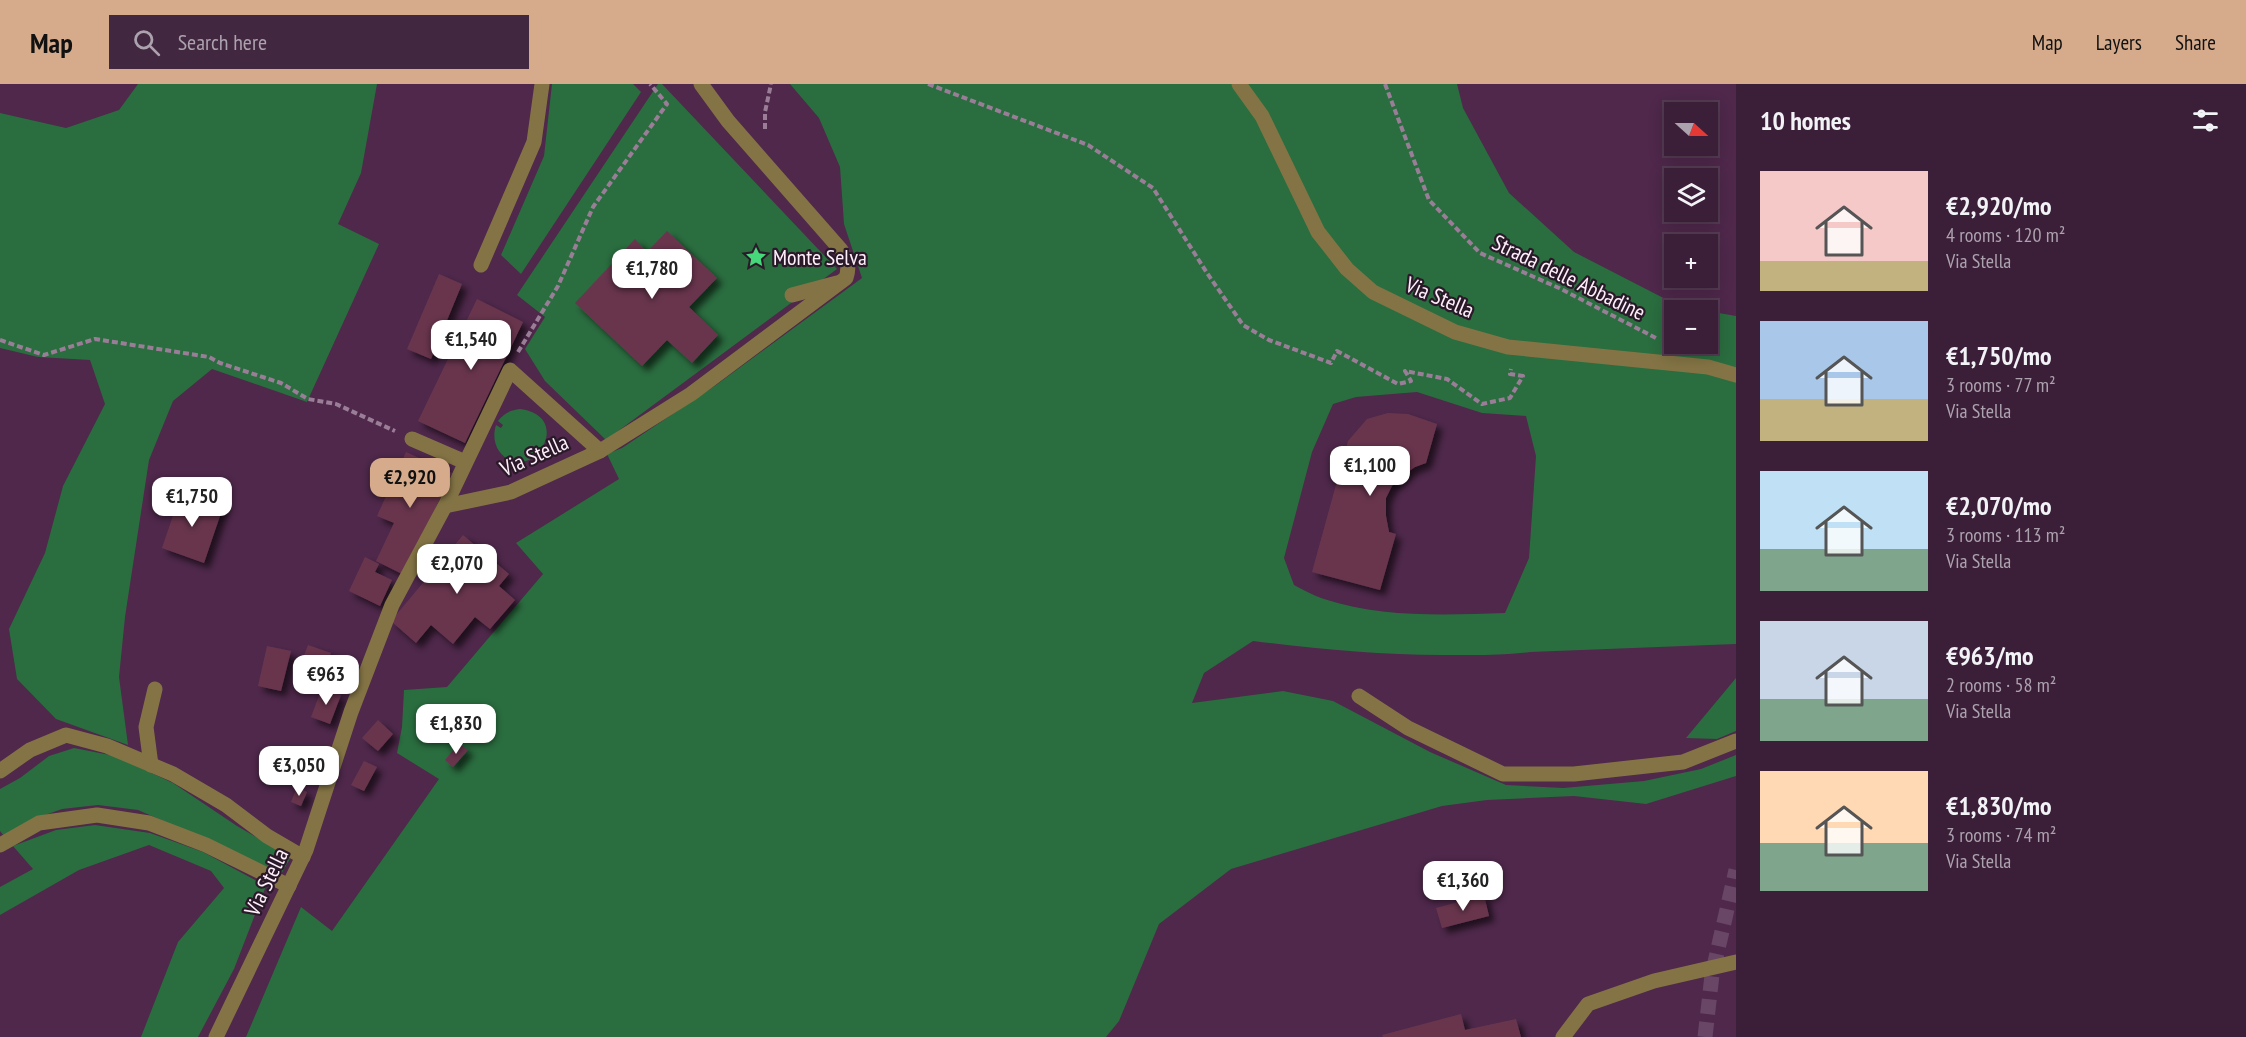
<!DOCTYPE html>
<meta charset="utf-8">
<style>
body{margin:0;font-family:"PT Sans Narrow",sans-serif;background:#422740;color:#f1f3f6;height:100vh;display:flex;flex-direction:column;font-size:22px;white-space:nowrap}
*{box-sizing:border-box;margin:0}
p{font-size:20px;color:#aca2ae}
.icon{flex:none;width:33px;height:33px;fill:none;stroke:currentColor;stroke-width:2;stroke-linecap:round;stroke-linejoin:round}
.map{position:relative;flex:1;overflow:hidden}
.side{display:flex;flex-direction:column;background:#3b1e38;width:510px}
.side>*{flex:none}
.needle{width:39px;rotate:111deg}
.tools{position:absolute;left:1664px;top:18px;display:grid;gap:12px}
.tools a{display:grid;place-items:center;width:54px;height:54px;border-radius:0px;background:#3b1e38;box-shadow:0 3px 15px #0003,0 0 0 2px #543c53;font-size:30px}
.price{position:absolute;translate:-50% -51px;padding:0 14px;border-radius:12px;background:#fff;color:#222;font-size:20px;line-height:39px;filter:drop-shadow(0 2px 3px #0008)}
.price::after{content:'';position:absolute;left:50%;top:36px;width:18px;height:14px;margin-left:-9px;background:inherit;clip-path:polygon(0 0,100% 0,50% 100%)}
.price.selected{background:#d6ab8b;color:#111}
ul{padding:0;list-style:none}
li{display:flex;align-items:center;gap:18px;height:150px;padding:0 24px}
li span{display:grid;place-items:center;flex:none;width:168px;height:120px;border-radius:0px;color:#555}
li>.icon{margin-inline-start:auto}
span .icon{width:72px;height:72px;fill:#fffc;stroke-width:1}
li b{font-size:26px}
h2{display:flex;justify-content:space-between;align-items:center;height:72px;padding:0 24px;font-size:26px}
header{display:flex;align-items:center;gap:36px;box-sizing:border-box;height:84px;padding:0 30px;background:#d6ab8b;color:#111}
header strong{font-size:28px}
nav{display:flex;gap:33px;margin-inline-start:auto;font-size:21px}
.search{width:420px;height:54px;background:#422740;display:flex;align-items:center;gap:15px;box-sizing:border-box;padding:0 21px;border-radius:0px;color:#aca2ae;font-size:22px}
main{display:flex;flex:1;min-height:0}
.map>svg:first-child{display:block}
.green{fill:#2a6d3f;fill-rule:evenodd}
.building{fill:#68364e;filter:url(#shadow)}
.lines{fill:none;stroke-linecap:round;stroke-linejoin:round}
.major-tunnel{stroke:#694665;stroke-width:15;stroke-dasharray:15 8;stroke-linecap:butt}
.path{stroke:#9a7e97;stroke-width:4;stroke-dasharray:6 3;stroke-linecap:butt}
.minor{stroke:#847445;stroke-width:15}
.labels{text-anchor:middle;stroke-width:4.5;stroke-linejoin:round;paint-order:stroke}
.poi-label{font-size:22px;fill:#feeffb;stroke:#2a1928;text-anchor:start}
.street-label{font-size:22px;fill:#feeffb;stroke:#2a1928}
</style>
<header>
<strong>Map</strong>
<div class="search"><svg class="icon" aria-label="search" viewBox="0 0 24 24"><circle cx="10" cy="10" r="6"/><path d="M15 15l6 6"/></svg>Search here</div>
<nav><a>Map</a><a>Layers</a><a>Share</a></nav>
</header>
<main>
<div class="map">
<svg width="1736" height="953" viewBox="0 0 1736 953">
<defs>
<filter id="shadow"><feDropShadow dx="5.5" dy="5.5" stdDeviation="3" flood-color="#0009"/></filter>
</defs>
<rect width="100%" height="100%" fill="#4f284b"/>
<g class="green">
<polygon points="138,0 377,0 361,89 338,140 379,160 307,318 212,285 173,317 149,376 125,533 119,593 128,661 56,635 17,595 9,545 45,469 63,402 105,320 90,276 38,273 0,264 0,29 66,44 119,26"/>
<polygon points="552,0 633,0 641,8 521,190 501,171 544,72"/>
<polygon points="658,0 662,0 837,185 606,356 545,297 525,265 545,233 517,211"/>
<path d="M 790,0 L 1457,0 L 1463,24 L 1509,109 L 1574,168 L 1679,222 L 1705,226 L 1674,226 L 1674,260 L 1707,260 L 1707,227 L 1736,232 L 1736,560 L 1530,568 C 1501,572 1472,571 1442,571 C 1378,571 1316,565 1253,557 L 1204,589 L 1192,619 L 1283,607 L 1333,617 L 1430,668 L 1506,701 L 1563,704 L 1644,697 L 1701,685 L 1736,671 L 1736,692 L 1646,720 L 1574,712 L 1487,716 L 1442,722 L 1231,785 L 1159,840 L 1119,937 L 1106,953 L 246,953 L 301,823 L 332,847 L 439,695 L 397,669 L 402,643 L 404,606 L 447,603 L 543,490 L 516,459 L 619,395 L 607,370 L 622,364 L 716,301 L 862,194 L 844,140 L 840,83 L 819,34 ZM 1417,308 L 1482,329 L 1526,332 L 1536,372 L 1529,474 L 1505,529 C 1444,531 1383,534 1324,515 C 1314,512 1304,506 1294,501 L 1284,474 L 1312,368 L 1333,320 L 1356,313 Z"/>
<path d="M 520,325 C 578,333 528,406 499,367 C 494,360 493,350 496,341 L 501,344 L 503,341 L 498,337 C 504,329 511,326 520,325 Z"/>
<polygon points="1736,594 1736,647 1717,655 1686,654"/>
<polygon points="74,664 115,672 173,699 237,742 291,773 280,792 240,770 138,726 98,721 62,725 34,735 4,752 0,747 0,705 20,694 49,672"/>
<polygon points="95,741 150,749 203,768 266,802 234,885 198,953 141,953 178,858 224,804 211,787 149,761 79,786 0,831 0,803 33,785 13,762 56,746"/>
</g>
<g class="building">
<polygon points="667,147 717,194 689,223 718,251 692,279 667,256 642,282 575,219 635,155 647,168"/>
<polygon points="439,190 462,200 431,275 407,265"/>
<polygon points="477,215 523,238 465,359 418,337"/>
<polygon points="1388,329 1408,330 1437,340 1426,379 1415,383 1405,390 1392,402 1386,414 1386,432 1389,448 1396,450 1380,506 1312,488 1348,357 1367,335"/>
<polygon points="406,368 452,389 404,491 376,477 394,439 377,432"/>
<polygon points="181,408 223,423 204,479 162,464"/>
<polygon points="463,451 509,490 499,502 515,516 490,545 475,533 453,560 431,541 416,559 391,537"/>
<polygon points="365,473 379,480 375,488 392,496 380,522 349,507"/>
<polygon points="308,561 331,569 321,596 298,588"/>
<polygon points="267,562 291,567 281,607 258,602"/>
<polygon points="322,604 341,611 330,640 311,633"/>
<polygon points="378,636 393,650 378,667 362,654"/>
<polygon points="459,659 468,666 453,683 445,676"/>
<polygon points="364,677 377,683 364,707 351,701"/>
<polygon points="297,703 307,708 301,722 291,718"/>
<polygon points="1484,811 1489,832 1442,844 1436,824"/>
<polygon points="1461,930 1465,946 1516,935 1521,953 1383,953 1382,951"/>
</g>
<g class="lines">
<polyline class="major-tunnel" points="1705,953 1712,891 1736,786"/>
<g class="path">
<polyline points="928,0 1088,61 1153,104 1207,189 1243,241 1269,256 1331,279 1337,267 1398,300 1411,297 1405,287 1447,295 1482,320 1510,314 1523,292 1510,290 1511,285"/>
<polyline points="1385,0 1429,116 1480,169 1559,204 1658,255"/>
<polyline points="765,45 765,28 771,0"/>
<polyline points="0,256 44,271 95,255 209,273 220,279 281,299 308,315 336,320 395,347"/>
<polyline points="518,268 558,202 593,123 667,20 650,0"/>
</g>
<g class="minor">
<polyline points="1239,0 1262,32 1318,148 1347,185 1373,208 1455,248 1508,263 1708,283 1736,291"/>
<polyline points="481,181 534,58 542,0"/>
<polyline points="792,211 837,199"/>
<polyline points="412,355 465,378"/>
<path d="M 445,422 L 511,408 L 600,367 L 691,310 L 846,194 C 850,182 847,177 841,166 L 728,37 L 701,0"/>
<polyline points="1359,612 1408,644 1503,690 1574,690 1683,678 1736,657"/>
<polyline points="151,681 146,643 155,605"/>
<polyline points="0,687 30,666 66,651 107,662 173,690 226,721 267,752 303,773"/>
<polyline points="0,761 39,739 97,731 149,739 206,761 289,802"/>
<polyline points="216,953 306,766 351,628 392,521 445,422 510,286 600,367"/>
<polyline points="1563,953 1588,920 1654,897 1736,878"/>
</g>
</g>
<defs>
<symbol id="sight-bare" viewBox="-9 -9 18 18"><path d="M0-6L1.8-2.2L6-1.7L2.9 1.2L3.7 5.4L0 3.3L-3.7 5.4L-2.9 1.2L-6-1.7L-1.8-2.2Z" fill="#46d77a" stroke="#2a1928" stroke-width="2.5" paint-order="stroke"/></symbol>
</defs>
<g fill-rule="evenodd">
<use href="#sight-bare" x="741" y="158" width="30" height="30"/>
</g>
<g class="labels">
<g class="poi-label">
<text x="773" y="181">Monte Selva</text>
</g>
<g class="street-label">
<text transform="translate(1569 193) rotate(26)" y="8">Strada delle Abbadine</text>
<text transform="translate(1440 213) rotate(23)" y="8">Via Stella</text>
<text transform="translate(534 371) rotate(-24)" y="8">Via Stella</text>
<text transform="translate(266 798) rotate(-64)" y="8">Via Stella</text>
</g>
</g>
</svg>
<div class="tools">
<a><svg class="needle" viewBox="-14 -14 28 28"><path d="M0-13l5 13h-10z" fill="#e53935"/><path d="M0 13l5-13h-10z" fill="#aca2ae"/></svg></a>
<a><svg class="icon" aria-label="layers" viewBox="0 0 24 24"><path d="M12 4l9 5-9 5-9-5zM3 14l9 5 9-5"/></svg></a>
<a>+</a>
<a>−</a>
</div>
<b class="price" style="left:652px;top:216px">€1,780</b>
<b class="price" style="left:471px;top:287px">€1,540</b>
<b class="price" style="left:1370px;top:413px">€1,100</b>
<b class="price selected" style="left:410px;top:425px">€2,920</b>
<b class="price" style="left:192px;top:444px">€1,750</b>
<b class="price" style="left:457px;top:511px">€2,070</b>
<b class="price" style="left:326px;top:622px">€963</b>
<b class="price" style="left:456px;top:671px">€1,830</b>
<b class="price" style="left:299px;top:713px">€3,050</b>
<b class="price" style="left:1463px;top:828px">€1,360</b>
</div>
<section class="side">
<h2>10 homes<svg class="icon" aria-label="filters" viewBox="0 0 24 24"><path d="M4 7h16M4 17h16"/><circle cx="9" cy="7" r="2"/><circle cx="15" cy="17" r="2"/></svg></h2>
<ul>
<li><span style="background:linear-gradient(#f6c9c9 75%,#c2b280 0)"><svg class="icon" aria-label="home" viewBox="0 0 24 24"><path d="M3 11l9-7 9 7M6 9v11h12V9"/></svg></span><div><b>€2,920/mo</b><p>4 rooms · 120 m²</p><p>Via Stella</p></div></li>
<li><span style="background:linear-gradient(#a9c7e8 65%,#c2b280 0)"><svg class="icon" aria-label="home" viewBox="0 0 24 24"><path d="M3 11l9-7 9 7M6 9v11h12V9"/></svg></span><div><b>€1,750/mo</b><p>3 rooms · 77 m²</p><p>Via Stella</p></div></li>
<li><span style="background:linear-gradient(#bfe0f5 65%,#7fa58c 0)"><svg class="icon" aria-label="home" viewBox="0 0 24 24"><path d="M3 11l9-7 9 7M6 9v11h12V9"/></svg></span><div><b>€2,070/mo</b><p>3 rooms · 113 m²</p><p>Via Stella</p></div></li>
<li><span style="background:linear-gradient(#c9d6e8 65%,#7fa58c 0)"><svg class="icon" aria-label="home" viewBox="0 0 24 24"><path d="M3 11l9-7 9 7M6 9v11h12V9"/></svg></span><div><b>€963/mo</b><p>2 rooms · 58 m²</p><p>Via Stella</p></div></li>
<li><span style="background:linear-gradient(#ffd9b3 60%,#7fa58c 0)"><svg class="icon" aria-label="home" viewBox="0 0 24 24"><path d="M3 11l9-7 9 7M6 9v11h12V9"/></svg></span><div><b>€1,830/mo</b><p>3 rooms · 74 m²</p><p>Via Stella</p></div></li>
</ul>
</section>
</main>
